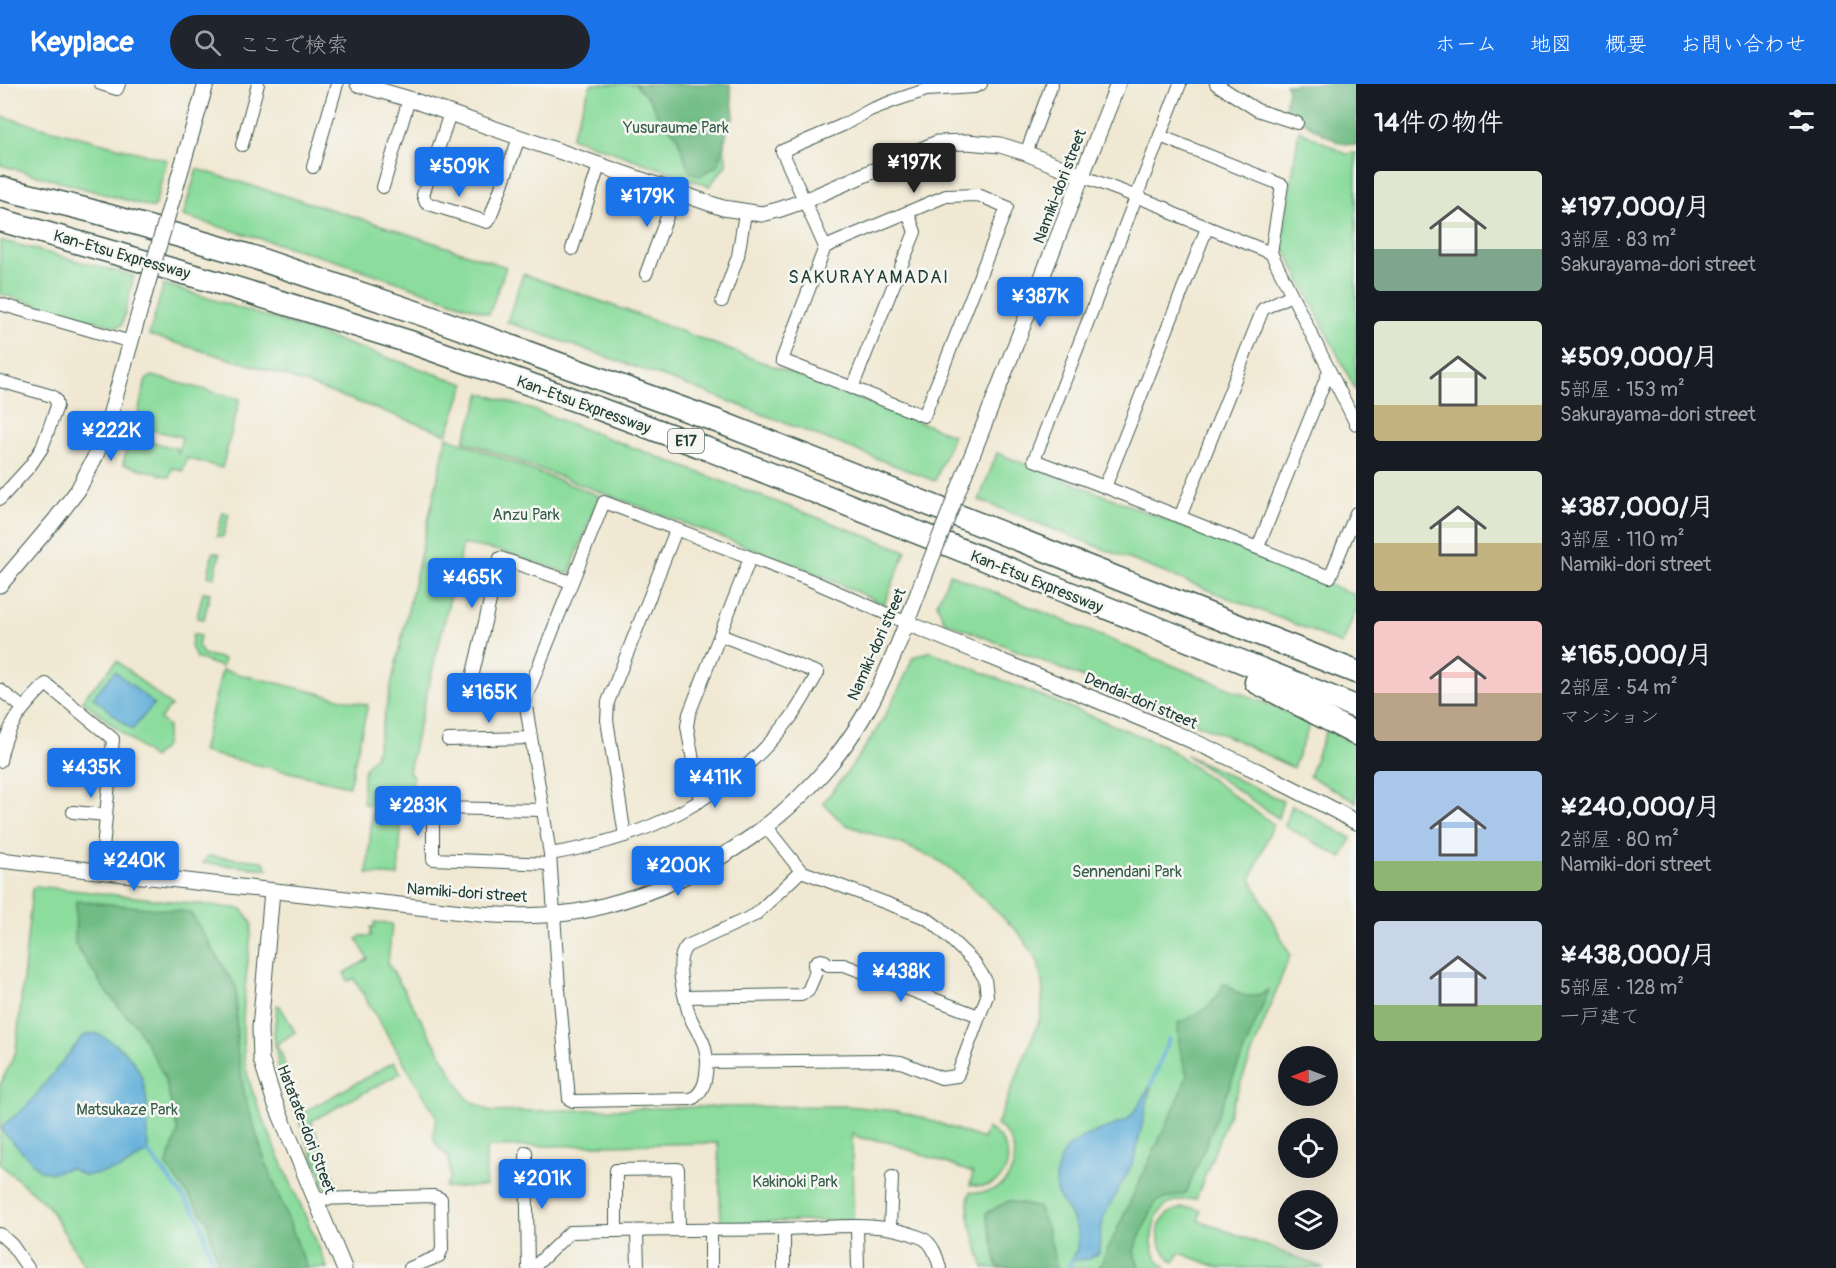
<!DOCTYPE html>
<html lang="ja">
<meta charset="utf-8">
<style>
body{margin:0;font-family:Pangolin,"Klee One",sans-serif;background:#20242c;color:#f1f3f6;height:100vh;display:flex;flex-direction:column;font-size:22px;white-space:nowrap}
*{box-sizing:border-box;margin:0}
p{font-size:20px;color:#9ea1a6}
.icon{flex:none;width:33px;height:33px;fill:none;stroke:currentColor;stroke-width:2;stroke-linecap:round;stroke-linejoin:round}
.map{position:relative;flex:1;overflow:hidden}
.details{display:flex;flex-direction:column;background:#171b24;width:480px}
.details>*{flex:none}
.needle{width:39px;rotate:269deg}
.buttons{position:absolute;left:1278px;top:962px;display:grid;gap:12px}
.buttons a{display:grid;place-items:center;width:60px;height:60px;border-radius:50%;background:#171b24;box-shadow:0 6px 24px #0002;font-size:30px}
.price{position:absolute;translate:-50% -51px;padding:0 14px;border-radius:6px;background:#1a73e8;color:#fff;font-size:20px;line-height:39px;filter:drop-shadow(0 2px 3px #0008)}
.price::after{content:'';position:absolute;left:50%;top:36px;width:18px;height:14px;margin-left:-9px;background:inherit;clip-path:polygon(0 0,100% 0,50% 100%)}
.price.active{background:#222;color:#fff}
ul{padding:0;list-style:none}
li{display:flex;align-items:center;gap:18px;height:150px;padding:0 18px}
li span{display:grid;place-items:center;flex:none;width:168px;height:120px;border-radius:6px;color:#555}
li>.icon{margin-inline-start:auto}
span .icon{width:72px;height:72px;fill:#fffc;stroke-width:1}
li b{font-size:26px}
h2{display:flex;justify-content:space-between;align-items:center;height:72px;padding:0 18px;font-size:26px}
header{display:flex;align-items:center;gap:36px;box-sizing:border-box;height:84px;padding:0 30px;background:#1a73e8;color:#fff}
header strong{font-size:28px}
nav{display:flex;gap:33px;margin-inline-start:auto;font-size:21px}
.search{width:420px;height:54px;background:#20242c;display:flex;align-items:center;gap:15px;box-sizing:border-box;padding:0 21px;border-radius:33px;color:#9ea1a6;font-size:22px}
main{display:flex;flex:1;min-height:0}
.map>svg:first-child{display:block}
.green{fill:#8bdc9d;stroke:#558c68;stroke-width:1.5}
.forest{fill:#70bc84;stroke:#487c5c;stroke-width:1.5}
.water{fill:#5faed9;stroke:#3f7686;stroke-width:1.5}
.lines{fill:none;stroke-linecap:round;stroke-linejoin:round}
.stream{stroke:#5faed9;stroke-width:4}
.minor-casing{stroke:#3e574c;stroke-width:14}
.tertiary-casing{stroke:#3e574c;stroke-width:17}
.motorway-casing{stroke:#3e574c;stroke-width:25}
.minor{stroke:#fff;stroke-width:12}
.tertiary{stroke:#fff;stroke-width:15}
.motorway{stroke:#fff;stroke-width:22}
.tertiary-bridge-casing{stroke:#3e574c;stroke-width:17;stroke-linecap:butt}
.tertiary-bridge{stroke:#fff;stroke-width:15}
.labels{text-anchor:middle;stroke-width:5;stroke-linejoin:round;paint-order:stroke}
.shield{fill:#f6f6f2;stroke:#60746d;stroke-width:1.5}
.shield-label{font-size:15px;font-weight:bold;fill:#1f3d34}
.park-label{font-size:16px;fill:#355d49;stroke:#f6f6f2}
.street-label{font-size:16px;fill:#1f3d34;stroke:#f6f6f2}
.neighbourhood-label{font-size:18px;letter-spacing:1.5px;fill:#1f3d34;stroke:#f6f6f2}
</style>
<header>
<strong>Keyplace</strong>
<div class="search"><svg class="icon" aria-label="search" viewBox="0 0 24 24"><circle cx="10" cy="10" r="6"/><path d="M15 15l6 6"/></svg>ここで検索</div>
<nav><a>ホーム</a><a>地図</a><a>概要</a><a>お問い合わせ</a></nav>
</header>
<main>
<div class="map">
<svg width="1356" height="1184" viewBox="0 0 1356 1184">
<rect width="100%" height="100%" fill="#f6f6f2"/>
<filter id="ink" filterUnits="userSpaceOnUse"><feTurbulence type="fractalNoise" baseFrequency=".0167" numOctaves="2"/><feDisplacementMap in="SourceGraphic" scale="12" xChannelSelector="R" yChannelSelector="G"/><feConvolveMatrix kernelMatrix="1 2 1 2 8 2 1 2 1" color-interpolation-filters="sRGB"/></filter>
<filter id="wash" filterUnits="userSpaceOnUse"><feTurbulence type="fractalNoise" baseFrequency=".008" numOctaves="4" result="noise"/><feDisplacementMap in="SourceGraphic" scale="24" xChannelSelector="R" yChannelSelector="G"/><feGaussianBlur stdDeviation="1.35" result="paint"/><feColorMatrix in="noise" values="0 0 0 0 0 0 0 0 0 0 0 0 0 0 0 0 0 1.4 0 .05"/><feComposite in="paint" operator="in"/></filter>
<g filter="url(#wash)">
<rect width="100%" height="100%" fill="#f0e8d2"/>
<g class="green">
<polygon points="591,0 712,0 727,80 709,102 571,53"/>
<polygon points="0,32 167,76 154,124 0,81"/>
<polygon points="1299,46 1346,70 1356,69 1356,307 1282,160"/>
<polygon points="197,85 369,137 506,183 489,230 343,179 183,132"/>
<polygon points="0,156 134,192 122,241 116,243 0,210"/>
<polygon points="523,190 628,227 953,351 935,397 695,304 507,238"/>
<polygon points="164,200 286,239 465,300 447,350 274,288 149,251"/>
<polygon points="152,292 240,315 222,384 187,374 183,387 172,384 170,393 123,380 130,352 178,365 178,371 182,353 135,342 146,296"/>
<polygon points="481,309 534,326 906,467 884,520 796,481 464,357"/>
<path d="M 447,353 L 599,412 L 569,490 L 505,468 L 463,460 L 415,658 L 409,688 L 413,692 L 411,709 L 403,716 L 398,792 L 367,790 L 373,720 L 363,720 C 365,702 357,685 375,673 Z"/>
<polygon points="997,369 1356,511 1356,526 1342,561 1310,546 979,416"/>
<polygon points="223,428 229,430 223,453 217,452"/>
<polygon points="213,468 220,470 214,494 208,492"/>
<polygon points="950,490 1311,638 1293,684 1234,655 944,537 937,519"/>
<polygon points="203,508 210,509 204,535 197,534"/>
<polygon points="193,550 200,552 198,561 203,570 224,575 222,583 196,574 191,562"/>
<path d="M 930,567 L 1165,662 L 1273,740 L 1251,795 L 1290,871 L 1196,1115 C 1185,1115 1172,1116 1164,1123 C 1152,1134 1148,1160 1157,1174 C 1159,1178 1164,1181 1166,1184 L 984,1184 C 978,1163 963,1129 970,1108 C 1013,1114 1030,1066 997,1041 L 1041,932 L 1043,904 L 1038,877 L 1019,849 L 960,792 L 938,776 L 899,759 L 844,740 L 823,719 C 861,672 891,630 913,573 Z"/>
<polygon points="117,577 171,622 160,635 168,643 165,662 153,674 82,616"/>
<polygon points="222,586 368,621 349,702 202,668"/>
<polygon points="1327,645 1356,661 1356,718 1309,692"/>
<polygon points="1186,671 1283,717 1278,734"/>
<polygon points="1292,721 1351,754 1342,774 1285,742"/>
<polygon points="208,772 263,777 268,785 203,779"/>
<path d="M 36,802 L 242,825 L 252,839 C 248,883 240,928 244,972 C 246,995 257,1019 266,1041 C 285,1089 309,1136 327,1184 L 86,1184 L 48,1122 L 0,1080 L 0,1001 L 16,967 L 32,805 Z"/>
<path d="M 375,838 L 392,840 L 388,879 L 467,1015 L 491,1028 L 695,1023 L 846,1022 L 896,1027 L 924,1034 L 983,1055 L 987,1044 C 1024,1065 1007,1111 970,1101 L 973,1089 L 888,1058 L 860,1054 L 852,1049 L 853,1136 L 721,1139 L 718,1059 L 490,1063 L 486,1066 L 486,1102 L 445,1104 L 450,1094 L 449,1074 C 433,1058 430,1056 437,1033 L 354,895 L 348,897 L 344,889 L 368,875 L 357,855 L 361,852 L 371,852 L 371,843 L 374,843 Z"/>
<polygon points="277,921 280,922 295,948 276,961 282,970 287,994 304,1028 394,978 401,989 311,1037 340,1107 327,1107 279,988 274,951"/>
<path d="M 1183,1124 L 1194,1124 L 1201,1127 L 1198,1136 L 1324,1184 L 1220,1184 L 1180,1169 L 1174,1178 C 1151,1161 1153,1129 1183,1124 Z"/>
</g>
<g class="forest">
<polygon points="635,0 730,0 734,32 727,47 719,81 699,92 690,88 676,50 659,35 651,17"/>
<polygon points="1285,0 1356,0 1356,61 1340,59 1310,42 1285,24 1288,4"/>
<polygon points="76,817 190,828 236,903 237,965 245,1013 262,1068 307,1184 219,1184 207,1136 166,1082 178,1048 164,992 136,941 122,927 106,907 75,860"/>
<path d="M 1223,899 C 1230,901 1230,903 1235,907 C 1246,916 1258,912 1269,906 L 1186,1109 L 1155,1118 L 1134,1166 L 1139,1184 L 1099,1184 L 1181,1009 L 1187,991 L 1179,962 L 1178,939 C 1197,931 1218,921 1223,899 Z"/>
<polygon points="1009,1117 1038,1124 1047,1143 1057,1184 998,1184 986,1129"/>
</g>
<g class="water">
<polygon points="115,587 154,620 132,646 93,613"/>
<path d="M 95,949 C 153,974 147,1013 148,1068 L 121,1085 L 85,1092 L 70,1084 L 52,1089 L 40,1086 L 2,1047 L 2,1042 L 27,1022 L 83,952 Z"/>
<polygon points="1151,1001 1134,1077 1104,1132 1100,1153 1099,1169 1089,1175 1071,1177 1077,1165 1078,1149 1073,1136 1056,1108 1056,1090 1060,1076 1068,1063 1083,1053 1127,1036 1137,1024"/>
</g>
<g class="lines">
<g class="stream">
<polyline points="1151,1001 1169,955"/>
<polyline points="148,1068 199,1133 214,1184"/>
<polyline points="1069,1184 1071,1177"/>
</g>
</g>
</g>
<g filter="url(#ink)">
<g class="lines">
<defs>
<g id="minor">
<polyline points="101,0 117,5 119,0"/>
<polyline points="1180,0 1034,376 1105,403 1330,493 1356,429"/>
<polyline points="1216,0 1257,26 1297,39"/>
<polyline points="450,29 423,111 426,119 487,138 490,134 519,54"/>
<polyline points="1160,52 1282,101 1271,169"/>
<polyline points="242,61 258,0"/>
<polyline points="1026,69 1052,0"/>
<polyline points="313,83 337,0"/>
<polyline points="1082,92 1166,124 1172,129 1271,169 1356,340"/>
<polyline points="383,103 409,15"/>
<polyline points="825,163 946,112 978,111 1007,123 924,332 782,276 825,163 782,67 843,41 870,26 896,16 926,6 974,3 981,0"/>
<polyline points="572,165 599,82"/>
<polyline points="646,190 676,108"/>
<polyline points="722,217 738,172 745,129"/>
<polyline points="0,220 131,258"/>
<polyline points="0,297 52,312 56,316 57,322 42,364 30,382 0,415"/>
<polyline points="852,304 915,148 908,129"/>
<polyline points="1105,403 1207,144"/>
<polyline points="1180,433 1263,225 1291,211"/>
<polyline points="1258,463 1329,287"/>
<polyline points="0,606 22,623"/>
<polyline points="525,616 470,602 500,474 571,498"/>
<polyline points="448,656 531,654"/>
<path d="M 0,677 C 5,643 23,623 46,600 L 113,655 L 101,787"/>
<polyline points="700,717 687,642 689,630 750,474"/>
<polyline points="542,726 433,724 433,775 550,780"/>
<polyline points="73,728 106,731"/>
<path d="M 766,743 L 801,787 L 926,834 L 937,842 L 974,878 L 985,895 L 987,912 L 957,992 L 941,994 L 901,978 L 880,976 L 707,978 C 706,993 706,1006 692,1015 L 573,1017 L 569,1015 L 559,905 L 550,770 L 525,616 L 604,418 L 810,496 L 907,539"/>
<polyline points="625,752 607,636 608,618 676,446"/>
<path d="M 550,770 C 648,754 727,715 789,636 C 800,622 809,604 818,589 L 720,551"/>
<polyline points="685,913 801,911 808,907 816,888 814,881 817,877 821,876 825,877 828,881 844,881 979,932"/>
<path d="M 707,978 C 707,973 706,968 705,964 C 702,952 693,942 689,930 C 684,912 673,876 687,862 L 755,831 L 801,787"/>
<polyline points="526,1068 528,1184"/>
<polyline points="315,1115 434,1112 441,1115 442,1165 439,1172 410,1184"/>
<polyline points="857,1143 858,1184"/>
<polyline points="890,1144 892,1093"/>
<polyline points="711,1145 711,1184"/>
<polyline points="784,1145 784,1184"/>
<polyline points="616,1147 616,1086 678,1085 679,1146"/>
<polyline points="637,1148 638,1184"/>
<polyline points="0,1150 12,1161 28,1184"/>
<path d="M 533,1184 L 570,1148 C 640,1146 711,1146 781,1145 C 826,1145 879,1134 922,1154 C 933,1159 937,1173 940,1184"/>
</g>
<g id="tertiary">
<polyline points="358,0 409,15 723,124 762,130 778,126 804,117 937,59 967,58 1000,61 1026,69 1082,92"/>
<polyline points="173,113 206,0"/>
<polyline points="967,384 1118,0"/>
<polyline points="0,501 55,436 78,406 95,373 105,349 143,215"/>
<path d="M 907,539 C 1058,601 1213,658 1356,738"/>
<path d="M 0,776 L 480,830 C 520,833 564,833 603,822 C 708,795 806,728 862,635 C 887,593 904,546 921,501"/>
<polyline points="272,807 260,944 261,975 274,1016 344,1184"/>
</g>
<g id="motorway">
<polyline points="0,104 92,127 250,172 424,231 714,336 1356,588"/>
<polyline points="0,136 219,199 413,259 597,324 710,366 1356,623"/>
<polyline points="1256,598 1356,650"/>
</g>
</defs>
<use href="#minor" class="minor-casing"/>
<use href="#tertiary" class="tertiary-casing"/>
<use href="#motorway" class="motorway-casing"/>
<use href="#minor" class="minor"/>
<use href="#tertiary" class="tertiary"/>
<use href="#motorway" class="motorway"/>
<defs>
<g id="tertiary-bridge">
<polyline points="143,215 173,113"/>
<polyline points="921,501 967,384"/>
</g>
</defs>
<use href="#tertiary-bridge" class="tertiary-bridge-casing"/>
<use href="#tertiary-bridge" class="tertiary-bridge"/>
</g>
</g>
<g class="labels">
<rect class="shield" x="668" y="345" width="36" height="24" rx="4.5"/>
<g class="shield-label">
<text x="686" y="362">E17</text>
</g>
<g class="park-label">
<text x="676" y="49">Yusuraume Park</text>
<text x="526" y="436">Anzu Park</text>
<text x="1127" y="793">Sennendani Park</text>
<text x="127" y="1031">Matsukaze Park</text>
<text x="795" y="1103">Kakinoki Park</text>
</g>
<g class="street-label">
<text transform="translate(1059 102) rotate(-69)" y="6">Namiki-dori street</text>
<text transform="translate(122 170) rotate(16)" y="6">Kan-Etsu Expressway</text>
<text transform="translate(584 320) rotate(20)" y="6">Kan-Etsu Expressway</text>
<text transform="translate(1037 497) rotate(22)" y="6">Kan-Etsu Expressway</text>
<text transform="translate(876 560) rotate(-66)" y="6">Namiki-dori street</text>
<text transform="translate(1141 616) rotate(23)" y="6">Dendai-dori street</text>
<text transform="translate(467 808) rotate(4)" y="6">Namiki-dori street</text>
<text transform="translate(307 1045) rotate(69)" y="6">Hatatate-dori Street</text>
</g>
<g class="neighbourhood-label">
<text x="869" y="199">SAKURAYAMADAI</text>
</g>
</g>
</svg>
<div class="buttons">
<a><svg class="needle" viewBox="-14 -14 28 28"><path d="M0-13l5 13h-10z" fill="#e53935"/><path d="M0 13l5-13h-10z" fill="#9ea1a6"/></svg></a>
<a><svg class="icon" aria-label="locate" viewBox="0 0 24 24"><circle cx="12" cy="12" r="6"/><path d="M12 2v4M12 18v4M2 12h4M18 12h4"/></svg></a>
<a><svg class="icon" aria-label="layers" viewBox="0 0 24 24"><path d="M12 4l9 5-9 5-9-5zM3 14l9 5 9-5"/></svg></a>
</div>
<b class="price active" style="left:914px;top:110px">¥197K</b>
<b class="price" style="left:459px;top:114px">¥509K</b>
<b class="price" style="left:647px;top:144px">¥179K</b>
<b class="price" style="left:1040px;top:244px">¥387K</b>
<b class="price" style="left:111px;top:378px">¥222K</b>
<b class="price" style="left:472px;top:525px">¥465K</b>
<b class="price" style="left:489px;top:640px">¥165K</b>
<b class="price" style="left:91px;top:715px">¥435K</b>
<b class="price" style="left:715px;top:725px">¥411K</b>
<b class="price" style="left:418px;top:753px">¥283K</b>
<b class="price" style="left:134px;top:808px">¥240K</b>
<b class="price" style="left:678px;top:813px">¥200K</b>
<b class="price" style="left:901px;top:919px">¥438K</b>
<b class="price" style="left:542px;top:1126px">¥201K</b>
</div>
<section class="details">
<h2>14件の物件<svg class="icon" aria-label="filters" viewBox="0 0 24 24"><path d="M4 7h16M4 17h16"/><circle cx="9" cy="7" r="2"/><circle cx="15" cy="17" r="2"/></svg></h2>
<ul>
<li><span style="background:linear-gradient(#dfe7d0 65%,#7fa58c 0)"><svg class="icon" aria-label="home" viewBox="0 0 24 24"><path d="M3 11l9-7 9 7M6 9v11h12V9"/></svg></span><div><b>¥197,000/月</b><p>3部屋 · 83 m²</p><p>Sakurayama-dori street</p></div></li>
<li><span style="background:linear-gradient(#dfe7d0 70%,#c2b280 0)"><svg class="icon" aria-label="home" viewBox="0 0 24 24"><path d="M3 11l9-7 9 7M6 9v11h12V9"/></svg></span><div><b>¥509,000/月</b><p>5部屋 · 153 m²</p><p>Sakurayama-dori street</p></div></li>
<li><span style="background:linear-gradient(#dfe7d0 60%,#c2b280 0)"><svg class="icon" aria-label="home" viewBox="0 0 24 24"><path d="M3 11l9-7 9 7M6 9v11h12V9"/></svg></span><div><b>¥387,000/月</b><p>3部屋 · 110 m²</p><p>Namiki-dori street</p></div></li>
<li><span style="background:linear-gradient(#f6c9c9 60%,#b9a48a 0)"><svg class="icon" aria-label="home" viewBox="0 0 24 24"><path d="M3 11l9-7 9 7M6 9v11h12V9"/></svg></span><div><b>¥165,000/月</b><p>2部屋 · 54 m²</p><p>マンション</p></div></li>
<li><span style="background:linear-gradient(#a9c7e8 75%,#8fb573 0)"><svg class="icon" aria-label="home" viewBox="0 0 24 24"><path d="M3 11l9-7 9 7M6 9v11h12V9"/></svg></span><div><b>¥240,000/月</b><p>2部屋 · 80 m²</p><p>Namiki-dori street</p></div></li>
<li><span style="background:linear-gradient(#c9d6e8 70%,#8fb573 0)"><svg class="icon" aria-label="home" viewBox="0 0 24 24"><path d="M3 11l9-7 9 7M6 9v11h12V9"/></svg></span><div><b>¥438,000/月</b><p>5部屋 · 128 m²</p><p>一戸建て</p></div></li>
</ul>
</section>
</main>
